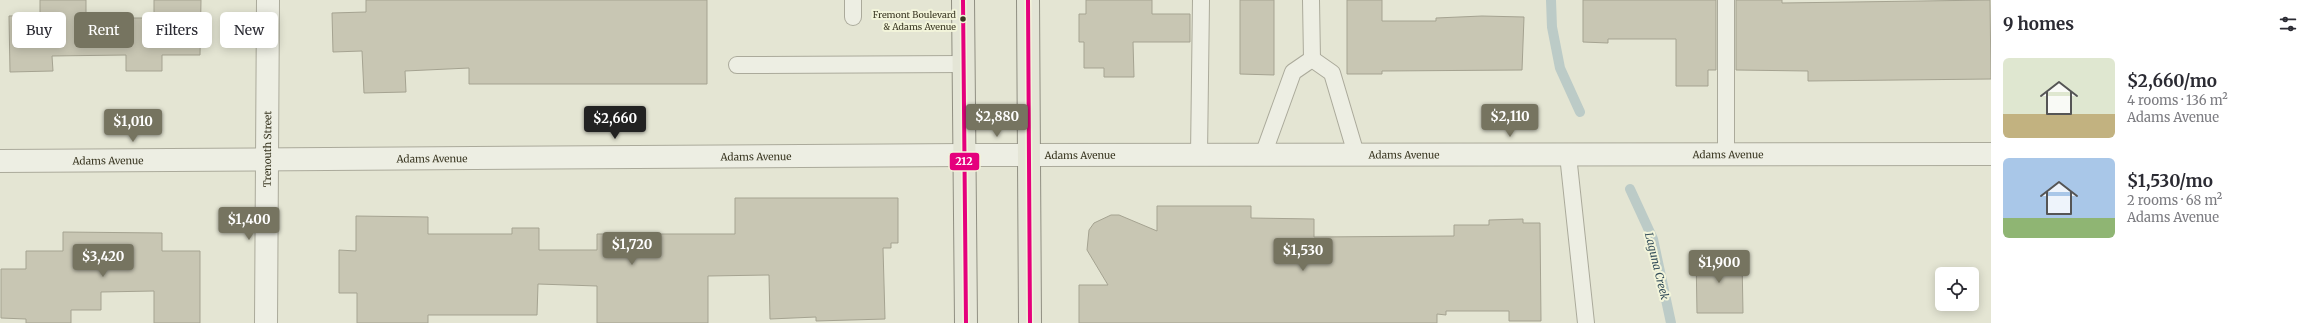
<!DOCTYPE html>
<meta charset="utf-8">
<style>
body{margin:0;font-family:Merriweather,serif;background:#f2f2f3;color:#2b2b33;height:100vh;display:flex;flex-direction:column;font-size:15px;white-space:nowrap}
*{box-sizing:border-box;margin:0}
p{font-size:13px;color:#7c7c81}
.icon{flex:none;width:22px;height:22px;fill:none;stroke:currentColor;stroke-width:2;stroke-linecap:round;stroke-linejoin:round}
.map{position:relative;flex:1;overflow:hidden}
.sheet{display:flex;flex-direction:column;background:#fff;width:320px}
.sheet>*{flex:none}
.top-card{position:absolute;left:12px;top:12px;width:380px;height:36px;display:flex;gap:8px}
.buttons{position:absolute;left:1935px;top:267px;display:grid;gap:8px}
.buttons a{display:grid;place-items:center;width:44px;height:44px;border-radius:6px;background:#fff;box-shadow:0 2px 10px #0003;font-size:20px}
.price{position:absolute;translate:-50% -34px;padding:0 9px;border-radius:4px;background:#767460;color:#fff;font-size:13px;line-height:26px;filter:drop-shadow(0 1px 2px #0008)}
.price::after{content:'';position:absolute;left:50%;top:24px;width:12px;height:9px;margin-left:-6px;background:inherit;clip-path:polygon(0 0,100% 0,50% 100%)}
.price.selected{background:#222;color:#fff}
ul{padding:0;list-style:none}
li{display:flex;align-items:center;gap:12px;height:100px;padding:0 12px}
li span{display:grid;place-items:center;flex:none;width:112px;height:80px;border-radius:6px;color:#555}
li>.icon{margin-inline-start:auto}
span .icon{width:48px;height:48px;fill:#fffc;stroke-width:1}
li b{font-size:17px}
h2{display:flex;justify-content:space-between;align-items:center;height:48px;padding:0 12px;font-size:17px}
.tag{padding:0 14px;border-radius:6px;background:#fff;box-shadow:0 2px 10px #0003;font-size:14px;line-height:36px}
.tag.selected{background:#767460;color:#fff}
main{display:flex;flex:1;min-height:0}
.map>svg:first-child{display:block}
.lines{fill:none;stroke-linecap:round;stroke-linejoin:round}
.stream{stroke:#bccbc7;stroke-width:10}
.building{fill:#c8c6b3;stroke:#a5a391}
.service-casing{stroke:#abaa9b;stroke-width:18}
.minor-casing{stroke:#abaa9b;stroke-width:24}
.primary-casing{stroke:#908f82;stroke-width:24}
.service{stroke:#edeee3;stroke-width:16}
.minor{stroke:#edeee3;stroke-width:22}
.primary{stroke:#e4e5d6;stroke-width:22}
.bus-1-casing{stroke:#f2f4da;stroke-width:7}
.bus-1{stroke:#e5007d;stroke-width:4}
.bus-dot{fill:#3a3722;stroke:#f2f4da;stroke-width:1.5}
.labels{text-anchor:middle;stroke-width:4;stroke-linejoin:round;paint-order:stroke}
.bus-label{font-size:9px;fill:#3a3722;stroke:#f2f4da;text-anchor:end}
.street-label{font-size:10px;fill:#3a3722;stroke:#f2f4da}
.water-label{font-size:11px;font-style:italic;fill:#334d59;stroke:#f2f4da}
.line-badge{stroke:#f2f4da;stroke-width:1.5}
.badge-label{font-size:11px;text-anchor:middle;font-weight:bold;fill:#fff}
</style>
<main>
<div class="map">
<svg width="1991" height="323" viewBox="0 0 1991 323">
<rect width="100%" height="100%" fill="#e4e5d3"/>
<g class="lines">
<g class="stream">
<polyline points="1551,0 1552,27 1560,68 1580,112"/>
<polyline points="1630,189 1653,239 1671,323"/>
</g>
</g>
<g class="building">
<polygon points="40,0 86,0 86,18 154,18 154,0 201,0 200,55 162,55 162,71 126,71 126,55 52,56 53,71 10,72 9,16 40,15"/>
<polygon points="366,0 707,0 707,84 469,84 469,68 405,71 406,92 364,93 362,51 333,52 332,13 366,12"/>
<polygon points="1086,0 1152,0 1152,14 1190,14 1190,42 1133,42 1134,77 1104,77 1104,68 1084,68 1084,42 1079,42 1079,14 1086,14"/>
<polygon points="1240,0 1274,0 1274,75 1240,74"/>
<polygon points="1347,0 1382,0 1382,21 1436,21 1436,18 1482,16 1524,17 1522,70 1382,71 1382,74 1347,74"/>
<polygon points="1583,0 1716,0 1716,70 1708,70 1708,86 1676,86 1676,39 1608,39 1608,43 1583,42"/>
<polygon points="1736,0 1782,0 1782,3 1990,0 1991,79 1808,81 1808,71 1736,70"/>
<polygon points="735,198 898,198 898,243 891,243 891,248 883,248 885,319 816,321 816,317 770,319 769,275 708,276 708,323 597,323 597,286 538,284 537,315 428,315 428,323 357,323 357,293 339,293 339,250 356,251 356,216 428,217 428,234 512,234 512,228 539,228 539,250 597,250 597,234 735,234"/>
<polygon points="1157,206 1251,206 1251,218 1314,219 1314,237 1454,236 1454,225 1489,225 1489,220 1523,219 1523,223 1540,223 1541,321 1509,321 1509,311 1446,311 1446,315 1437,314 1437,323 1079,323 1079,285 1108,285 1087,250 1089,230 1094,223 1111,215 1119,215 1157,231"/>
<polygon points="63,232 162,233 162,251 200,251 200,323 154,323 154,291 101,292 101,310 71,310 71,323 26,323 26,319 1,318 1,269 26,269 26,251 63,251"/>
<polygon points="1724,252 1725,260 1742,259 1743,313 1697,313 1696,254"/>
</g>
<g class="lines">
<defs>
<g id="service">
<polyline points="853,0 853,17"/>
<polyline points="1312,59 1332,73 1356,154"/>
<polyline points="737,65 964,64"/>
<polyline points="1726,154 1726,0"/>
<polyline points="1199,155 1201,0"/>
<polyline points="1263,155 1293,72 1312,59 1311,0"/>
<polyline points="1568,155 1586,323"/>
</g>
<g id="minor">
<path id="s1" d="M 0,161 L 965,155 L 1991,154"/>
<path id="s2" d="M 266,323 L 268,0"/>
</g>
<g id="primary">
<polyline points="963,0 966,323"/>
<polyline points="1028,0 1030,323"/>
</g>
</defs>
<use href="#service" class="service-casing"/>
<use href="#minor" class="minor-casing"/>
<use href="#primary" class="primary-casing"/>
<use href="#service" class="service"/>
<use href="#minor" class="minor"/>
<use href="#primary" class="primary"/>
<defs>
<g id="bus-1">
<polyline points="963,0 966,323"/>
<polyline points="1028,0 1030,323"/>
</g>
</defs>
<use href="#bus-1" class="bus-1-casing"/>
<use href="#bus-1" class="bus-1"/>
</g>
<circle class="bus-dot" cx="963" cy="19" r="3.5"/>
<g class="labels">
<g class="bus-label">
<text x="956" y="18">Fremont Boulevard<tspan x="956" dy="12">&amp; Adams Avenue</tspan></text>
</g>
<g class="street-label">
<text dy="4" stroke="none"><textPath href="#s2" startOffset="174">Trenouth Street</textPath></text>
<text dy="4" stroke="none"><textPath href="#s1" startOffset="1728">Adams Avenue</textPath></text>
<text dy="4" stroke="none"><textPath href="#s1" startOffset="1080">Adams Avenue</textPath></text>
<text dy="4" stroke="none"><textPath href="#s1" startOffset="1404">Adams Avenue</textPath></text>
<text dy="4" stroke="none"><textPath href="#s1" startOffset="756">Adams Avenue</textPath></text>
<text dy="4" stroke="none"><textPath href="#s1" startOffset="432">Adams Avenue</textPath></text>
<text dy="4" stroke="none"><textPath href="#s1" startOffset="108">Adams Avenue</textPath></text>
</g>
<g class="water-label">
<text transform="translate(1657 266) rotate(76)" y="4">Laguna Creek</text>
</g>
</g>
<rect class="line-badge" x="949" y="152" width="31" height="19" rx="4" fill="#e5007d"/>
<g class="badge-label">
<text x="964" y="165">212</text>
</g>
</svg>
<div class="buttons">
<a><svg class="icon" aria-label="locate" viewBox="0 0 24 24"><circle cx="12" cy="12" r="6"/><path d="M12 2v4M12 18v4M2 12h4M18 12h4"/></svg></a>
</div>
<b class="price" style="left:997px;top:138px">$2,880</b>
<b class="price" style="left:1510px;top:138px">$2,110</b>
<b class="price selected" style="left:615px;top:140px">$2,660</b>
<b class="price" style="left:133px;top:143px">$1,010</b>
<b class="price" style="left:249px;top:241px">$1,400</b>
<b class="price" style="left:632px;top:266px">$1,720</b>
<b class="price" style="left:1303px;top:272px">$1,530</b>
<b class="price" style="left:103px;top:278px">$3,420</b>
<b class="price" style="left:1719px;top:284px">$1,900</b>
<div class="top-card">
<a class="tag">Buy</a>
<a class="tag selected">Rent</a>
<a class="tag">Filters</a>
<a class="tag">New</a>
</div>
</div>
<section class="sheet">
<h2>9 homes<svg class="icon" aria-label="filters" viewBox="0 0 24 24"><path d="M4 7h16M4 17h16"/><circle cx="9" cy="7" r="2"/><circle cx="15" cy="17" r="2"/></svg></h2>
<ul>
<li><span style="background:linear-gradient(#dfe7d0 70%,#c2b280 0)"><svg class="icon" aria-label="home" viewBox="0 0 24 24"><path d="M3 11l9-7 9 7M6 9v11h12V9"/></svg></span><div><b>$2,660/mo</b><p>4 rooms · 136 m²</p><p>Adams Avenue</p></div></li>
<li><span style="background:linear-gradient(#a9c7e8 75%,#8fb573 0)"><svg class="icon" aria-label="home" viewBox="0 0 24 24"><path d="M3 11l9-7 9 7M6 9v11h12V9"/></svg></span><div><b>$1,530/mo</b><p>2 rooms · 68 m²</p><p>Adams Avenue</p></div></li>
</ul>
</section>
</main>
